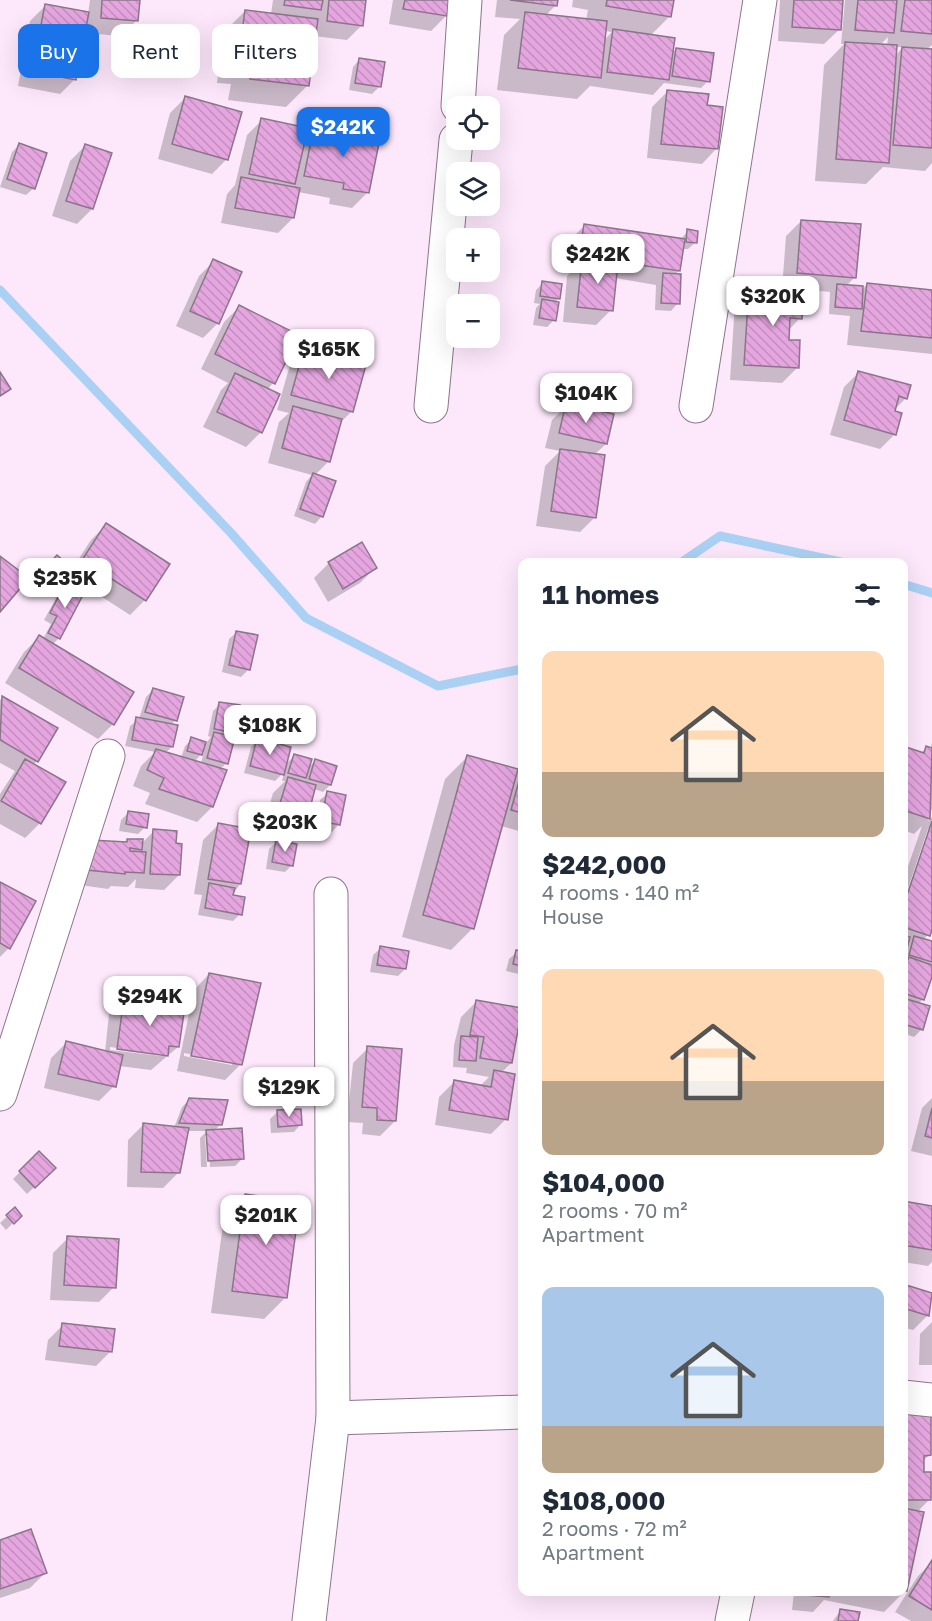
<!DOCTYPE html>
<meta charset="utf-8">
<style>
body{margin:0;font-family:"Golos Text",sans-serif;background:#f2f2f3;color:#1f2937;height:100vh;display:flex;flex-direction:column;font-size:22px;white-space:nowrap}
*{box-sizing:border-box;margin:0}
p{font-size:20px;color:#747a83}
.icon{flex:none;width:33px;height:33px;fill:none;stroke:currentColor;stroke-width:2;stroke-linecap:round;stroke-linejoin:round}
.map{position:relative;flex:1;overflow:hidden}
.sheet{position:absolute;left:518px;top:558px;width:390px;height:1038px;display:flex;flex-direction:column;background:#fff;border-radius:12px;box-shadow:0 6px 24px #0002}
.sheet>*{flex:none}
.hud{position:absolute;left:18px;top:24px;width:410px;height:54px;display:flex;gap:12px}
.controls{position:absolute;left:446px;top:96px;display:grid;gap:12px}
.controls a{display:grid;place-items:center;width:54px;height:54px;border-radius:12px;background:#fff;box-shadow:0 6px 24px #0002;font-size:30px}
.price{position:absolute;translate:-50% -51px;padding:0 14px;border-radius:12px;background:#fff;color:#222;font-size:20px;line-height:39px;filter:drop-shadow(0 2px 3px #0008)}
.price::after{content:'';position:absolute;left:50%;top:36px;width:18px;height:14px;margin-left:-9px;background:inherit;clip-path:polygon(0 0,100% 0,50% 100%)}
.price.selected{background:#1a73e8;color:#fff}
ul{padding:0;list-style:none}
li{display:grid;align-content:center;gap:12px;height:318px;padding:0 24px}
li span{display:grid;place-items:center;height:186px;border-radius:12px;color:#555}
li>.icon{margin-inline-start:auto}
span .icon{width:108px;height:108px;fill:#fffc;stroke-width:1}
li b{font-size:26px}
h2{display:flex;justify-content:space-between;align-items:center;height:72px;padding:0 24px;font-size:26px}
.pill{padding:0 21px;border-radius:12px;background:#fff;box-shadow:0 6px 24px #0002;font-size:21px;line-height:54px}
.pill.selected{background:#1a73e8;color:#fff}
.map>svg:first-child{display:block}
.shadow{fill:#0003;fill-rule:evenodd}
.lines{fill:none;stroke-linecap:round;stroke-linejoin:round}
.stream{stroke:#aad1f4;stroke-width:9}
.building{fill:url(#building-back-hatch);stroke:#8c758a;stroke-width:1.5}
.minor-casing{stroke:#8d768b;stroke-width:35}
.minor{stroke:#fff;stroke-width:33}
</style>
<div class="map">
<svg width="932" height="1621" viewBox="0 0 932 1621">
<defs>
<pattern id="building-back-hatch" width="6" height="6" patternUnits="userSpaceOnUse" patternTransform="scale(1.5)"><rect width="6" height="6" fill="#e5a6e0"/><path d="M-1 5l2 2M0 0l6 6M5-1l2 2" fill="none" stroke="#c48ec0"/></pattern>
</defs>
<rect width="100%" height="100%" fill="#fde8fb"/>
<g class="shadow">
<polygon points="90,0 138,0 136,21 121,36 84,33 75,79 60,94 18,86 30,21 45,6 88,14"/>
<polygon points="273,0 365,0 362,25 347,40 314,36 308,85 286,107 228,100 231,84 217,83 223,33 245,11 271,14"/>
<polygon points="393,0 448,0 446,16 431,31 389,24"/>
<path d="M 497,0 L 556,0 L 556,5 L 546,15 L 586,20 L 588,10 L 572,7 L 573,0 L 673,0 L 670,16 L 650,36 L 671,54 L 676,49 L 708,81 L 701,88 L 664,83 L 653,95 L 590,86 L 577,99 L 497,90 L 504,35 L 520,19 L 495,17 ZM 605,31 L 612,32 L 603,41 Z"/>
<polygon points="780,0 841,0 839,27 842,27 824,44 778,41"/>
<path d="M 845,0 L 932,0 L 932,45 L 926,50 L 932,51 L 932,163 L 925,171 L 883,167 L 866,184 L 815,181 L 824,65 L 844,44 L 841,44 ZM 888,37 L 887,46 L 880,45 ZM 896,47 L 903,47 L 895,56 Z"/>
<polygon points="360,59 380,86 372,94 349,90 353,67"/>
<polygon points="667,92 706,106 717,148 702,164 647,158 652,107"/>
<polygon points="185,98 227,159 212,174 158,159 170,113"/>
<polygon points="262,120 304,138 315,127 367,193 352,208 329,204 330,198 298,192 293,218 278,233 221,223 227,194 235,185 247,135"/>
<polygon points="19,145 34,188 26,195 0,187 12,152"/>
<polygon points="85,146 92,209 77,224 52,216 70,161"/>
<polygon points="801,221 855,277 846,286 862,290 867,284 932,291 932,354 847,345 850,316 829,314 830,292 802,289 800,318 788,331 787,341 797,368 782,383 730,380 735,302 750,287 782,289 786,236"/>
<polygon points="584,226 680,240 688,231 696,242 688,249 682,249 679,271 674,275 678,303 671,311 655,310 656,285 615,278 611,310 596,325 563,322 567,276 571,272 564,271 569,241"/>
<polygon points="214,261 218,323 203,338 176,326 199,276"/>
<polygon points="543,283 559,298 554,303 554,320 547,327 533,325 536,308 540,304 534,303 536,290"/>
<polygon points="239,307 273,383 267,390 261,432 246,447 203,427 221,390 228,383 201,369 224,322"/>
<polygon points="305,350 352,411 340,423 329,461 315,475 322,516 315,524 294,516 306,482 312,475 268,463 279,422 289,413 277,410 290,365"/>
<polygon points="859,372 906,398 892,412 895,434 880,449 830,435 844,387"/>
<polygon points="567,378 596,400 587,409 606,444 594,455 595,517 580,532 536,526 545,466 560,451 545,448 552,420 563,409 555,407 559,385"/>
<polygon points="106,525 145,600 130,615 68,575 91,540"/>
<polygon points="57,557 70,568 47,592 35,581"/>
<polygon points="329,563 375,568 360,583 328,602 314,578"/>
<polygon points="67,583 59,638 52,645 113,724 98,739 5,683 24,652 39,637 43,639 51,624 44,620 60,591"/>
<polygon points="237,632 249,669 241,677 222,672 229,639"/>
<path d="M 153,690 L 175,720 L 171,725 L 172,747 L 165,753 L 181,758 L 185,746 L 192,739 L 206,743 L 211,737 L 208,736 L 213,711 L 220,704 L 234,732 L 229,737 L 227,763 L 220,769 L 225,771 L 212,807 L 197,822 L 145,804 L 150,793 L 133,786 L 141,766 L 155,752 L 125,746 L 130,726 L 139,719 L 146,697 ZM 204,751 L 201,764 L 194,762 Z"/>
<polygon points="2,698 37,761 33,765 64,783 40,823 25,838 0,824 0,794 15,771 0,763 0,700"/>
<polygon points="258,740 285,765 294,756 307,769 315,761 330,785 323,792 314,789 306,815 280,842 292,865 285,872 266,869 269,849 276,842 260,838 273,793 285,781 282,781 284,772 275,781 244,773 251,747"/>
<polygon points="932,743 932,809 928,821 932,817 932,926 924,940 932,942 932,972 923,999 918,1004 928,1007 921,1030 914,1037 903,1033 903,912 931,829 928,829 903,903 903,881 922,826 914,834 903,830 903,748 920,754 926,748 930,749"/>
<polygon points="467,757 516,770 522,764 522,828 519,831 501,826 473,928 451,950 402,937 445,779"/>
<polygon points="328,793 339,824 332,832 314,828 320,800"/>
<polygon points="128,813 145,827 138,834 119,831 121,820"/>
<polygon points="218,825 240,884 231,897 240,914 233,921 198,915 202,895 194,894 203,840"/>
<polygon points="154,831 175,845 179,875 164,890 135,888 136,879 128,887 111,886 108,889 73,884 77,857 128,840 141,844"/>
<polygon points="0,884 9,948 0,957"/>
<polygon points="381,948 405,969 398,976 370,972 373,955"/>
<polygon points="517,952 522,953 522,971 519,974 506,971 509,959"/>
<path d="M 209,974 L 241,1064 L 225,1080 L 177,1071 L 194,990 ZM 184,1053 L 232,1062 L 232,1065 L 184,1056 Z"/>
<path d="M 124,999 L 148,1013 L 158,1004 L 178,1047 L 151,1070 L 119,1066 L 114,1086 L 99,1101 L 44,1088 L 51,1058 L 66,1043 L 105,1052 L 109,1014 ZM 110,1047 L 164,1054 L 161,1056 L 110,1050 Z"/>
<polygon points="476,1002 511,1063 501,1073 506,1119 491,1134 435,1125 439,1097 454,1082 480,1086 489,1077 466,1073 467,1068 453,1067 454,1045 461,1017"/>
<polygon points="368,1048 395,1121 380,1136 362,1134 363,1123 347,1122 353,1063"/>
<polygon points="282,1078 302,1097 294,1105 276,1105 275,1085"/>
<polygon points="932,1098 932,1156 911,1151 922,1108"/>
<polygon points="189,1100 221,1124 214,1131 242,1159 235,1166 210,1167 208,1136 205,1136 207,1167 201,1167 200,1138 207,1131 187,1131 178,1173 163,1188 127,1187 128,1140 143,1125 174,1128 182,1107"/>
<polygon points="277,1112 301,1124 294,1132 271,1133 270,1119"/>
<polygon points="39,1153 54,1168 27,1194 13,1179"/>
<polygon points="246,1195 286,1297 264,1319 211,1313 224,1217"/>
<polygon points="903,1203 932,1208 932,1262 928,1266 903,1262"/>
<polygon points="15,1209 20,1216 6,1230 0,1223"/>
<polygon points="68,1238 114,1287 99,1302 50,1300 53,1253"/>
<polygon points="903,1286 932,1294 928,1315 913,1330 905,1328 903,1338"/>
<polygon points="932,1322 932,1365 919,1365 920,1334"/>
<polygon points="63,1325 111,1351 96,1366 45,1360 48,1340"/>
<polygon points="903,1409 929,1455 922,1462 929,1500 917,1512 906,1590 884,1612 824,1600 813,1612 792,1610 794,1592 903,1592"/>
<polygon points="0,1542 45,1573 30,1588 0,1598"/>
<polygon points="932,1562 932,1621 911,1621 895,1612 918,1576"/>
<polygon points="841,1610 856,1621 833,1621"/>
</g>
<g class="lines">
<g class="stream">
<polyline points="0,290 231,533 306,618 438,686 522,669"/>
<polyline points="682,562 720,536 841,562"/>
<polyline points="903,584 932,593"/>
</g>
</g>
<g class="building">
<polygon points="102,0 140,0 138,21 101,18"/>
<polygon points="285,0 323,0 321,10 284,5"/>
<polygon points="329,0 366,0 363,26 327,21"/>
<polygon points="405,0 450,0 447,16 403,9"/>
<polygon points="510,0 558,0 557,6"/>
<polygon points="607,0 674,0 671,17 606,6"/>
<polygon points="794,0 843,0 841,30 792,27"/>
<polygon points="858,0 897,0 894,33 855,30"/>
<polygon points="905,0 932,0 932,34 901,31"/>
<polygon points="45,4 89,12 76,80 32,72"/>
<polygon points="245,10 318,19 309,86 250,79 252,63 238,61"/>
<polygon points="525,12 607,21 601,78 518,68"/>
<polygon points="613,29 675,38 669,80 607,72"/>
<polygon points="845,42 897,45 889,163 836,159"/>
<polygon points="902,47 932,49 932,148 893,145"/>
<polygon points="676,48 714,53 710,82 672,76"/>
<polygon points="359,58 385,62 381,87 355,83"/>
<polygon points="667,90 709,94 707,105 723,107 718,149 661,144"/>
<polygon points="185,96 242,112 228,160 172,144"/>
<polygon points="261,118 308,128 295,184 249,174"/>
<polygon points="314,126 380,138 369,193 343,189 344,183 304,176"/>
<polygon points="19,143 47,153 35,189 7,179"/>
<polygon points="85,144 112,153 93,209 66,201"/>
<polygon points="241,177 300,188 294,218 235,208"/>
<polygon points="801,220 861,224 856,278 797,273"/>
<polygon points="584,224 685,239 680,271 579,256"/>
<polygon points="687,229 698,231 697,243 686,242"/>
<polygon points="213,259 242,272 219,324 190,311"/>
<polygon points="582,259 618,263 613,311 577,307"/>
<polygon points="663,273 681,274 680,304 661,303"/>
<polygon points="542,281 562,284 560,299 540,296"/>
<polygon points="867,283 932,290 932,338 861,331"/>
<polygon points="837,284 863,286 862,309 835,307"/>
<polygon points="749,286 804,289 802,319 790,318 789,340 800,340 799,368 744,365"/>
<polygon points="542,299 559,302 556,321 539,318"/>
<polygon points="239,305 299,335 275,384 215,354"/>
<polygon points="304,348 366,365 353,412 291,395"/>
<polygon points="858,371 911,385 907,399 899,396 895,411 902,413 896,435 844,420"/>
<polygon points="0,372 11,389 0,396"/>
<polygon points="235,373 280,394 262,433 217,412"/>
<polygon points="566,377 601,383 598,401 590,399 589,405 561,400"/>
<polygon points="566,403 614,414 607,444 559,433"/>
<polygon points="293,406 342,419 330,462 282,448"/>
<polygon points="560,449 605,455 596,518 551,511"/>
<polygon points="313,473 336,481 323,517 300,509"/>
<polygon points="106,523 170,564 146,601 82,560"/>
<polygon points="362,542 377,568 343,589 328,562"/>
<polygon points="57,555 72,568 56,586 41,572"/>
<polygon points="0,556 29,578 0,612"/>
<polygon points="66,582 85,591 60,639 48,633 57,616 50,613"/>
<polygon points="236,631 258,635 250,670 229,665"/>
<polygon points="39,635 134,692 114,725 19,668"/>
<polygon points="153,688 184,697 177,721 145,712"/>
<polygon points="2,696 58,728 38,762 0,740"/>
<polygon points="219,702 240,705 235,733 214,729"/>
<polygon points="136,717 178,725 173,747 132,740"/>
<polygon points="214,732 235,737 228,764 207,758"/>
<polygon points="191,737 206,742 202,755 187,751"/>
<polygon points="257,738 291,747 284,775 250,766"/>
<polygon points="903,746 924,753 926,746 932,748 930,819 903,810"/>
<polygon points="156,749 227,770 213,807 159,789 164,778 147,770"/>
<polygon points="294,754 312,759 306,778 288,773"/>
<polygon points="467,755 518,769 474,929 423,915"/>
<polygon points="25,759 66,782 41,824 1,801"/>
<polygon points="315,759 337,766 331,785 309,779"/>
<polygon points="522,770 522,813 511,810"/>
<polygon points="288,777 316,785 308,816 300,813 295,829 274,823"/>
<polygon points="327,791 346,795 340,825 321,821"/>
<polygon points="128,811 149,814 147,828 126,824"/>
<polygon points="932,821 932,930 930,936 903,927 903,907"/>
<polygon points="218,823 251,829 241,884 208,879"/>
<polygon points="153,829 177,831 176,843 182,844 180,875 150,874"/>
<polygon points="127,839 143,839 142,850 130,848 130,851 146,852 144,873 125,872 125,874 87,870 91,840 127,842"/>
<polygon points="276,840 297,844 293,866 272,862"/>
<polygon points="0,882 36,901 10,949 0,943"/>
<polygon points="209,883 235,888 233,895 245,897 242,915 205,908"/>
<polygon points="903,935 910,937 903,963"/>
<polygon points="914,936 932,941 932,962 909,955"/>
<polygon points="380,946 409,951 406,969 377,965"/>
<polygon points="516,950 522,951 522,966 513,964"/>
<polygon points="909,957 932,965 932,977 924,1000 903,993 903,973"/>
<polygon points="209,973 261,983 242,1065 191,1056"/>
<polygon points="124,998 147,1001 146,1011 156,1013 157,1002 185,1006 179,1047 169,1046 168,1056 117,1049"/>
<polygon points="903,998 930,1006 923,1030 903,1024"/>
<polygon points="476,1000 522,1008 512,1063 480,1058 484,1037 470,1035"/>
<polygon points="461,1036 478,1037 476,1061 459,1060"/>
<polygon points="66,1041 123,1055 116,1087 58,1074"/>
<polygon points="367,1046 402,1049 396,1121 377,1120 377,1108 362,1107"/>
<polygon points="494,1070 515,1074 508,1120 449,1110 454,1080 491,1087"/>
<polygon points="302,1076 303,1098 283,1099 282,1077"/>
<polygon points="189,1098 228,1100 222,1125 179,1123"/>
<polygon points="932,1108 932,1138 925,1136"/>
<polygon points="301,1109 302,1125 278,1127 277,1110"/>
<polygon points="143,1123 189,1128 180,1173 141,1172"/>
<polygon points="242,1128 244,1159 208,1161 206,1130"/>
<polygon points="39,1151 56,1168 35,1188 19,1171"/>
<polygon points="245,1194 300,1201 287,1298 232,1291"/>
<polygon points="903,1201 932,1206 932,1250 903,1245"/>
<polygon points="15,1207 22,1216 14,1224 6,1215"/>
<polygon points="67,1236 119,1239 116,1288 64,1285"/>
<polygon points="903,1284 932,1293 929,1316 903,1308"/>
<polygon points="62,1323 115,1329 112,1352 59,1346"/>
<polygon points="903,1407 931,1407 931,1455 924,1456 924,1472 931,1472 931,1500 903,1500"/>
<polygon points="903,1508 924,1512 907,1591 903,1590"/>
<polygon points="31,1529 47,1573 0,1589 0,1540"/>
<polygon points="932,1560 932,1610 909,1596"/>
<polygon points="807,1592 830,1592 829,1597 806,1595"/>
<polygon points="840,1609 860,1612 858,1621 838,1621"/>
</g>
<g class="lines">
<defs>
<g id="minor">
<polyline points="458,106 465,0"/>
<polyline points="431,406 456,140"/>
<polyline points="696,406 760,0"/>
<polyline points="0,1094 108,756"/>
<polyline points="903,1397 932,1400"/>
<polyline points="333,1418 522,1412"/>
<polyline points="309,1621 333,1418 331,894"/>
<polyline points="732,1621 738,1592"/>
</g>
</defs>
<use href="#minor" class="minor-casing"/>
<use href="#minor" class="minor"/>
</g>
</svg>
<div class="controls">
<a><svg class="icon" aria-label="locate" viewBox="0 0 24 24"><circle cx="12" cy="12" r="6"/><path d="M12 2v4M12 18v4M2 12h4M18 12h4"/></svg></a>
<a><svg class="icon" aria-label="layers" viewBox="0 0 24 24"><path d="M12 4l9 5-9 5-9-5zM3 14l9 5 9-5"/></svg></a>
<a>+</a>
<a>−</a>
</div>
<b class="price selected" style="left:343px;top:158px">$242K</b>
<b class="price" style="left:598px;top:285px">$242K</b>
<b class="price" style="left:773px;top:327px">$320K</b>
<b class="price" style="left:329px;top:380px">$165K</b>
<b class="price" style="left:586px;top:424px">$104K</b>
<b class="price" style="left:65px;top:609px">$235K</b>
<b class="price" style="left:270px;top:756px">$108K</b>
<b class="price" style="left:285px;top:853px">$203K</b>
<b class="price" style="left:150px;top:1027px">$294K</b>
<b class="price" style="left:289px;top:1118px">$129K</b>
<b class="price" style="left:266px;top:1246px">$201K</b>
<div class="hud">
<a class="pill selected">Buy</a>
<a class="pill">Rent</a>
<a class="pill">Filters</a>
</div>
<section class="sheet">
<h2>11 homes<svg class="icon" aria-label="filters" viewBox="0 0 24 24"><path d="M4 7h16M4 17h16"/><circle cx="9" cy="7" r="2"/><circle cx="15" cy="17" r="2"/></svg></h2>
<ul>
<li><span style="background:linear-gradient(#ffd9b3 65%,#b9a48a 0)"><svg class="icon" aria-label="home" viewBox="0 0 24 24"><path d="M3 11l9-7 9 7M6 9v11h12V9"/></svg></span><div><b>$242,000</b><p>4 rooms · 140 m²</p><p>House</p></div></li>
<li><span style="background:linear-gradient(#ffd9b3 60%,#b9a48a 0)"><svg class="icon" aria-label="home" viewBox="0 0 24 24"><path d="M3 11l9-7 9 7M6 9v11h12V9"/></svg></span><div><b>$104,000</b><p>2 rooms · 70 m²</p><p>Apartment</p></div></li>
<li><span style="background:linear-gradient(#a9c7e8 75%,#b9a48a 0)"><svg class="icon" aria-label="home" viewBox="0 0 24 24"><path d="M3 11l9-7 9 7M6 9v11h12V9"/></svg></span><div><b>$108,000</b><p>2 rooms · 72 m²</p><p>Apartment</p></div></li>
</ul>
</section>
</div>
